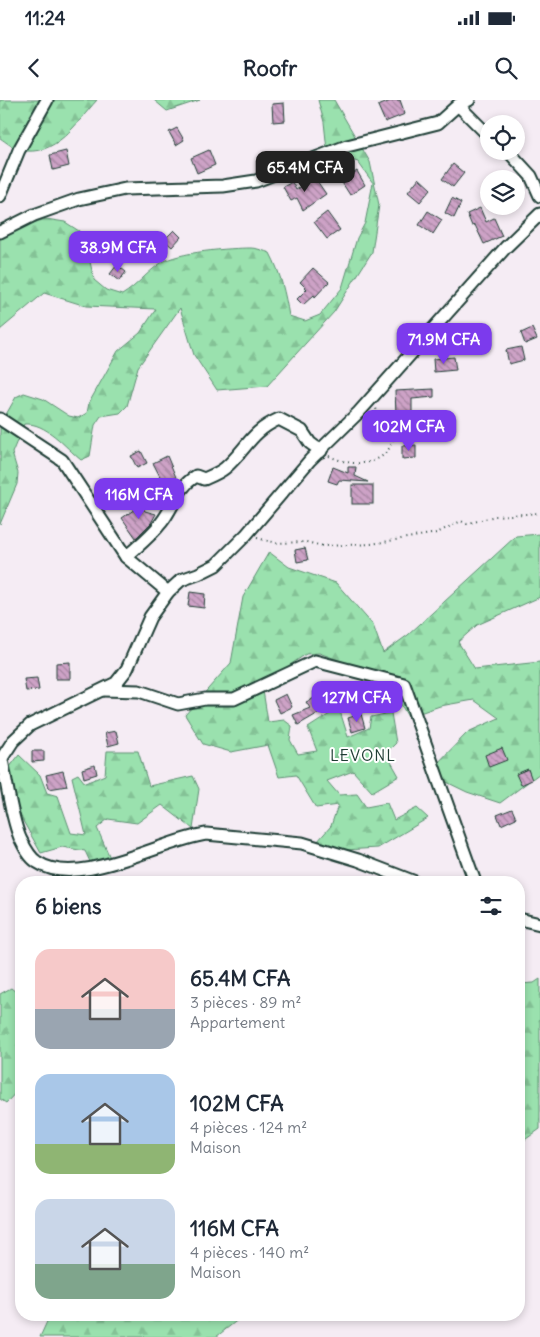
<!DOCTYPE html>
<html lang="fr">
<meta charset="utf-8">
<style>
body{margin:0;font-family:Delius,sans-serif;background:#f6f6f7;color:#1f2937;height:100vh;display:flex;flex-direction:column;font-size:19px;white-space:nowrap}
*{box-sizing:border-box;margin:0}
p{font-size:16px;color:#747a83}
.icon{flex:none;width:28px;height:28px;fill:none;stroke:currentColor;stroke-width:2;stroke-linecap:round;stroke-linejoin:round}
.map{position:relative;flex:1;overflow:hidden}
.panel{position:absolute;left:15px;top:776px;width:510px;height:445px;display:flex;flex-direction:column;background:#fff;border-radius:20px;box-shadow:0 2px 8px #0003}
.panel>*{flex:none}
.buttons{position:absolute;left:480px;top:15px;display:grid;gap:10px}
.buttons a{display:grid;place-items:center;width:45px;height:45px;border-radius:50%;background:#fff;box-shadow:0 2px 8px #0003;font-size:25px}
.price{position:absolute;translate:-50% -42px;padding:0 11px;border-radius:10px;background:#7c3aed;color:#fff;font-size:16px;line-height:32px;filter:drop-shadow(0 1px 2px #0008)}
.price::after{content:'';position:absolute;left:50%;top:30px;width:15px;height:11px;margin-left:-8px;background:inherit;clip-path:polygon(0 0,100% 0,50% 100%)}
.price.active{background:#222;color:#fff}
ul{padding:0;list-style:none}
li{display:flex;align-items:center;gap:15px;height:125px;padding:0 20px}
li span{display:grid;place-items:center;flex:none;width:140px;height:100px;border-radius:15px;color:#555}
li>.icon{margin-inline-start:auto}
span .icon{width:60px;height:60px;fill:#fffc;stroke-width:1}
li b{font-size:21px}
h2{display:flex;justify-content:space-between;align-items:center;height:60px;padding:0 20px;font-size:21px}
.status{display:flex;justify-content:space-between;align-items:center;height:35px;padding:0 25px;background:#fff;direction:ltr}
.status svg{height:14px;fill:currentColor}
header{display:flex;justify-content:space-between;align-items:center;height:65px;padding:0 20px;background:#fff;font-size:22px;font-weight:700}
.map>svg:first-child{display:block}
.forest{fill:url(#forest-firs);stroke:#5c8f71}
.building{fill:url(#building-back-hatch);stroke:#1f3d34}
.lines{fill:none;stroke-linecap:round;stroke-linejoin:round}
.minor-casing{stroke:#1f3d34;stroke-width:15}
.path{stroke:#1f3d34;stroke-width:2;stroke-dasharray:1 4;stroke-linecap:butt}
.minor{stroke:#fff;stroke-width:11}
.labels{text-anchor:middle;stroke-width:4;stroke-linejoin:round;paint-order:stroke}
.quarter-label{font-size:16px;letter-spacing:1px;fill:#1f3d34;stroke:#fff}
</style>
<div class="status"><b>11:24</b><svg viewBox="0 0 49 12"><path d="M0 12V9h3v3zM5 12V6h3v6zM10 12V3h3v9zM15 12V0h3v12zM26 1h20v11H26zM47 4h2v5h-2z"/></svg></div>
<header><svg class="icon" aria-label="back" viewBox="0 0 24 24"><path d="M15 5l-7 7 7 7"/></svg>Roofr<svg class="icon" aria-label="search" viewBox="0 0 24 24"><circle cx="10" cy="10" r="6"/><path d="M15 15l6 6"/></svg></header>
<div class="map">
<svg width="540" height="1237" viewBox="0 0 540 1237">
<defs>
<pattern id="forest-firs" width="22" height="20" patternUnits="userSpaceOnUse" patternTransform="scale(1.25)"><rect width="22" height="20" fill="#9ae1ae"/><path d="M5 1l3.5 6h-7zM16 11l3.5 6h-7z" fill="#84c296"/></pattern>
<pattern id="building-back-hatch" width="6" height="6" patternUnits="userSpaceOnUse" patternTransform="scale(1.25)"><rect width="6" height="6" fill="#cda2c6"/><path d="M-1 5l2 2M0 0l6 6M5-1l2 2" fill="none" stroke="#a685a2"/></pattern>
</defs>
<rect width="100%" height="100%" fill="#f5ecf4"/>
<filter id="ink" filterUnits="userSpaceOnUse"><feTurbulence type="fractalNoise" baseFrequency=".02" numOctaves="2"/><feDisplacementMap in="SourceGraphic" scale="10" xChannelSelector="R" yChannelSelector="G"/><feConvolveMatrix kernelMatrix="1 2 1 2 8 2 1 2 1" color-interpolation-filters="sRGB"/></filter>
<g filter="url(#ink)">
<g class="forest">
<path d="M 0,0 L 97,0 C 76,23 56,58 20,50 C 13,48 6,42 0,38 Z"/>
<polygon points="154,0 200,0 167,11"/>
<path d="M 318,0 L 334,0 L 370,62 L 379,105 L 372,152 L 334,212 L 267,286 L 217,290 L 194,255 L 180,208 L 138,267 L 127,306 L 120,313 L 101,316 L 95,325 L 90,356 L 81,360 C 65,347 46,322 24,324 L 12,353 L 18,373 L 17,384 L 0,424 L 0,325 L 16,297 L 24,293 L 43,299 L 69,316 L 78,318 L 87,313 L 89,303 L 118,251 L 140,233 L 156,209 L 86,206 L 44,193 L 0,230 L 0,133 L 46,119 L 65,122 L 79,131 L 87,148 L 94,180 L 106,190 L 122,195 C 137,186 146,173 161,163 C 177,152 230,148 251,148 C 257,148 264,151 270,153 C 281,174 285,193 289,216 L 305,221 L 320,215 L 342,188 L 357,138 L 365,123 L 373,83 L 358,62 L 334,55 L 327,50 L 324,22 Z"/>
<polygon points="540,434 540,497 477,525 458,542 475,569 540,562 540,673 500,703 467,692 428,673 468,632 499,618 474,600 440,606 408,617 390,585 358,567 319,553 306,554 262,584 268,622 284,620 292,626 290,640 298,654 317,651 308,628 339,608 348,637 369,628 371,617 391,613 396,643 386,653 399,676 372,692 353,671 327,681 339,695 357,694 366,707 387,703 394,720 417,708 428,718 378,748 345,750 317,742 331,726 338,705 316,708 296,675 279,677 268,645 231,652 203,644 185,615 231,563 243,497 269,452 289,467 336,483 373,525 383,553 408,535 516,436"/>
<polygon points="107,651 138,651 149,686 193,676 199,689 193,729 162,705 137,723 108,719 97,728 111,760 92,766 85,751 62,747 41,753 0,680 19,655 40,675 47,693 58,696 71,733 86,735 72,677 78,674 85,683 105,675"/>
<polygon points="540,879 540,1029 519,1044 519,884 534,883"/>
<polygon points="11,888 21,896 21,987 6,1003 0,999 0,894"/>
<polygon points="50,1215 244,1215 216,1237 40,1237"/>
</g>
<g class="building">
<polygon points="393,0 400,0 405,14 385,22 378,6"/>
<polygon points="284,3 285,21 273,22 272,4"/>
<polygon points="177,28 184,40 176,45 169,32"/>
<polygon points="209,50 215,65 197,73 191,58"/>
<polygon points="66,51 69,66 53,70 50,55"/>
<polygon points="453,64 464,73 453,87 442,79"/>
<polygon points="357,71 365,85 350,95 341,81"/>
<polygon points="315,78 326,94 303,110 297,98 291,101 283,87 292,82 296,90"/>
<polygon points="419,78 431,89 420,102 408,92"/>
<polygon points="452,98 461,103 454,118 445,113"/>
<polygon points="480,108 486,122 494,118 502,136 484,144 475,125 472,126 467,114"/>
<polygon points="428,111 442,120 433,134 419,125"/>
<polygon points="327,112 340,130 327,139 314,122"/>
<polygon points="174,130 181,137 172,147 164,140"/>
<polygon points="131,138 145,146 139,157 125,150"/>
<polygon points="117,165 126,172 119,181 110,174"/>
<polygon points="313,168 329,182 315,197 314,195 303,205 297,199 307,189 300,182"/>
<polygon points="532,228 537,239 525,244 521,233"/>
<polygon points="473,234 473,245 460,245 460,235"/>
<polygon points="521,247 524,260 509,264 506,250"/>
<polygon points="454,257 456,270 434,272 433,259"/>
<polygon points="434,289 434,297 412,299 412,313 396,314 395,291"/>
<polygon points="416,345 416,358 402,359 402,346"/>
<polygon points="141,351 147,363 137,368 131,356"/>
<polygon points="167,356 178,382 167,390 153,363"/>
<polygon points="333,367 348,373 348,367 356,367 355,376 368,382 339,380 337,384 328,381"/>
<rect x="352" y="385" width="21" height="19"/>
<polygon points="141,405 145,411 156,414 151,423 136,438 122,418"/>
<polygon points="305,448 308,460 297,462 295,450"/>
<polygon points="190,492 205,494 204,508 188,506"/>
<polygon points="70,562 70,579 56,579 56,563"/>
<polygon points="37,578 39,590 26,591 24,579"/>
<polygon points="286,594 292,607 280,613 274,600"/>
<polygon points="323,594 329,607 298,625 293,615 310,608 306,602"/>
<polygon points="361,614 365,628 352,632 348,618"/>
<polygon points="116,631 119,643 108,646 105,633"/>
<polygon points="502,648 507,660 489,667 485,655"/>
<polygon points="32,651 44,651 44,661 32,662"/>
<polygon points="95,665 97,674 84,678 82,669"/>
<polygon points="528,669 532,680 521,685 516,674"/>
<polygon points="63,671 67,686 49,689 46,675"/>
<polygon points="512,709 516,718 501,725 497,715"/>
</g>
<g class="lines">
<defs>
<g id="minor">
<polyline points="458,5 489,36"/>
<polyline points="508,51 531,76 540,96"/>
<polyline points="0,96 19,50 47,0"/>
<polyline points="0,132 34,115 79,99 125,89 223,86 256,81 347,46 438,23 458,5 469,0"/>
<polyline points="0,319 62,360 126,457 168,492"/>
<path d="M 126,457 C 138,446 151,436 161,423 C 174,407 176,389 196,376 L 204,379 C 211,376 219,373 225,368 C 247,349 250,332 279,319 L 302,331 L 310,343 L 321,351"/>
<polyline points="103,590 139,591 178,604 205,599 234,599 315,561 404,584 475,782"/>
<path d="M 2,660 C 7,684 11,716 20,738 C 24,746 29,757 37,762 C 78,790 162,740 206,734 L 302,743 L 358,760 L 415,782"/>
<polyline points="0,661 13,641 30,625 116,583 127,569 150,517 168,492 181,480 198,474 216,465 246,435 310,360 359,312 506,147 540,114"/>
<polyline points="519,819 540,824"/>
</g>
</defs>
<use href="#minor" class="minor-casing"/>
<g class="path">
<path d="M 329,356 C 358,370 394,365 395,327 L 378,316 L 376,308"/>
<polyline points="257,438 277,443 306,442 323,446 371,444 437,433 461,421 467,424 495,416 540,413"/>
</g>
<use href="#minor" class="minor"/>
</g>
</g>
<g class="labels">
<g class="quarter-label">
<text x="363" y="661">LEVONL</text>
</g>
</g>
</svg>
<div class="buttons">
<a><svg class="icon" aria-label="locate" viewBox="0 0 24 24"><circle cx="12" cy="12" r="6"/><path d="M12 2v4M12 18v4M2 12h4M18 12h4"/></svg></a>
<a><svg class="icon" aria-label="layers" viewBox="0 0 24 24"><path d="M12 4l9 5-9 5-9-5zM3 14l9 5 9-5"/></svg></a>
</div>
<b class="price active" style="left:305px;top:93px">65.4M CFA</b>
<b class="price" style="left:118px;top:173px">38.9M CFA</b>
<b class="price" style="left:444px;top:265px">71.9M CFA</b>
<b class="price" style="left:409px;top:352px">102M CFA</b>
<b class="price" style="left:139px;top:420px">116M CFA</b>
<b class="price" style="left:357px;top:623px">127M CFA</b>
<section class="panel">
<h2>6 biens<svg class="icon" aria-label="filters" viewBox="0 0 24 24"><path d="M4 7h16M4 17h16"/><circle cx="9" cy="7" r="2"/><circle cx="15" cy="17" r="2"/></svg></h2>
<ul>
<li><span style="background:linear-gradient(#f6c9c9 60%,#9aa5b1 0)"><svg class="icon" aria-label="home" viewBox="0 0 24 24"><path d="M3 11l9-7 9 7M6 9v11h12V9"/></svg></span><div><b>65.4M CFA</b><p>3 pièces · 89 m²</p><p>Appartement</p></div></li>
<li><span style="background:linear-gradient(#a9c7e8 70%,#8fb573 0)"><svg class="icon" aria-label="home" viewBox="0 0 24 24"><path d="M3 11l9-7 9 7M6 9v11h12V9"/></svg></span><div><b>102M CFA</b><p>4 pièces · 124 m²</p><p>Maison</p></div></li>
<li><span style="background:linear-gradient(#c9d6e8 65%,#7fa58c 0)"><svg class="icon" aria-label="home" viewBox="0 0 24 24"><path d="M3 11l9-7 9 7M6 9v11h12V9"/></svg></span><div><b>116M CFA</b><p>4 pièces · 140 m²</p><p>Maison</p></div></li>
</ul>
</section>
</div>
